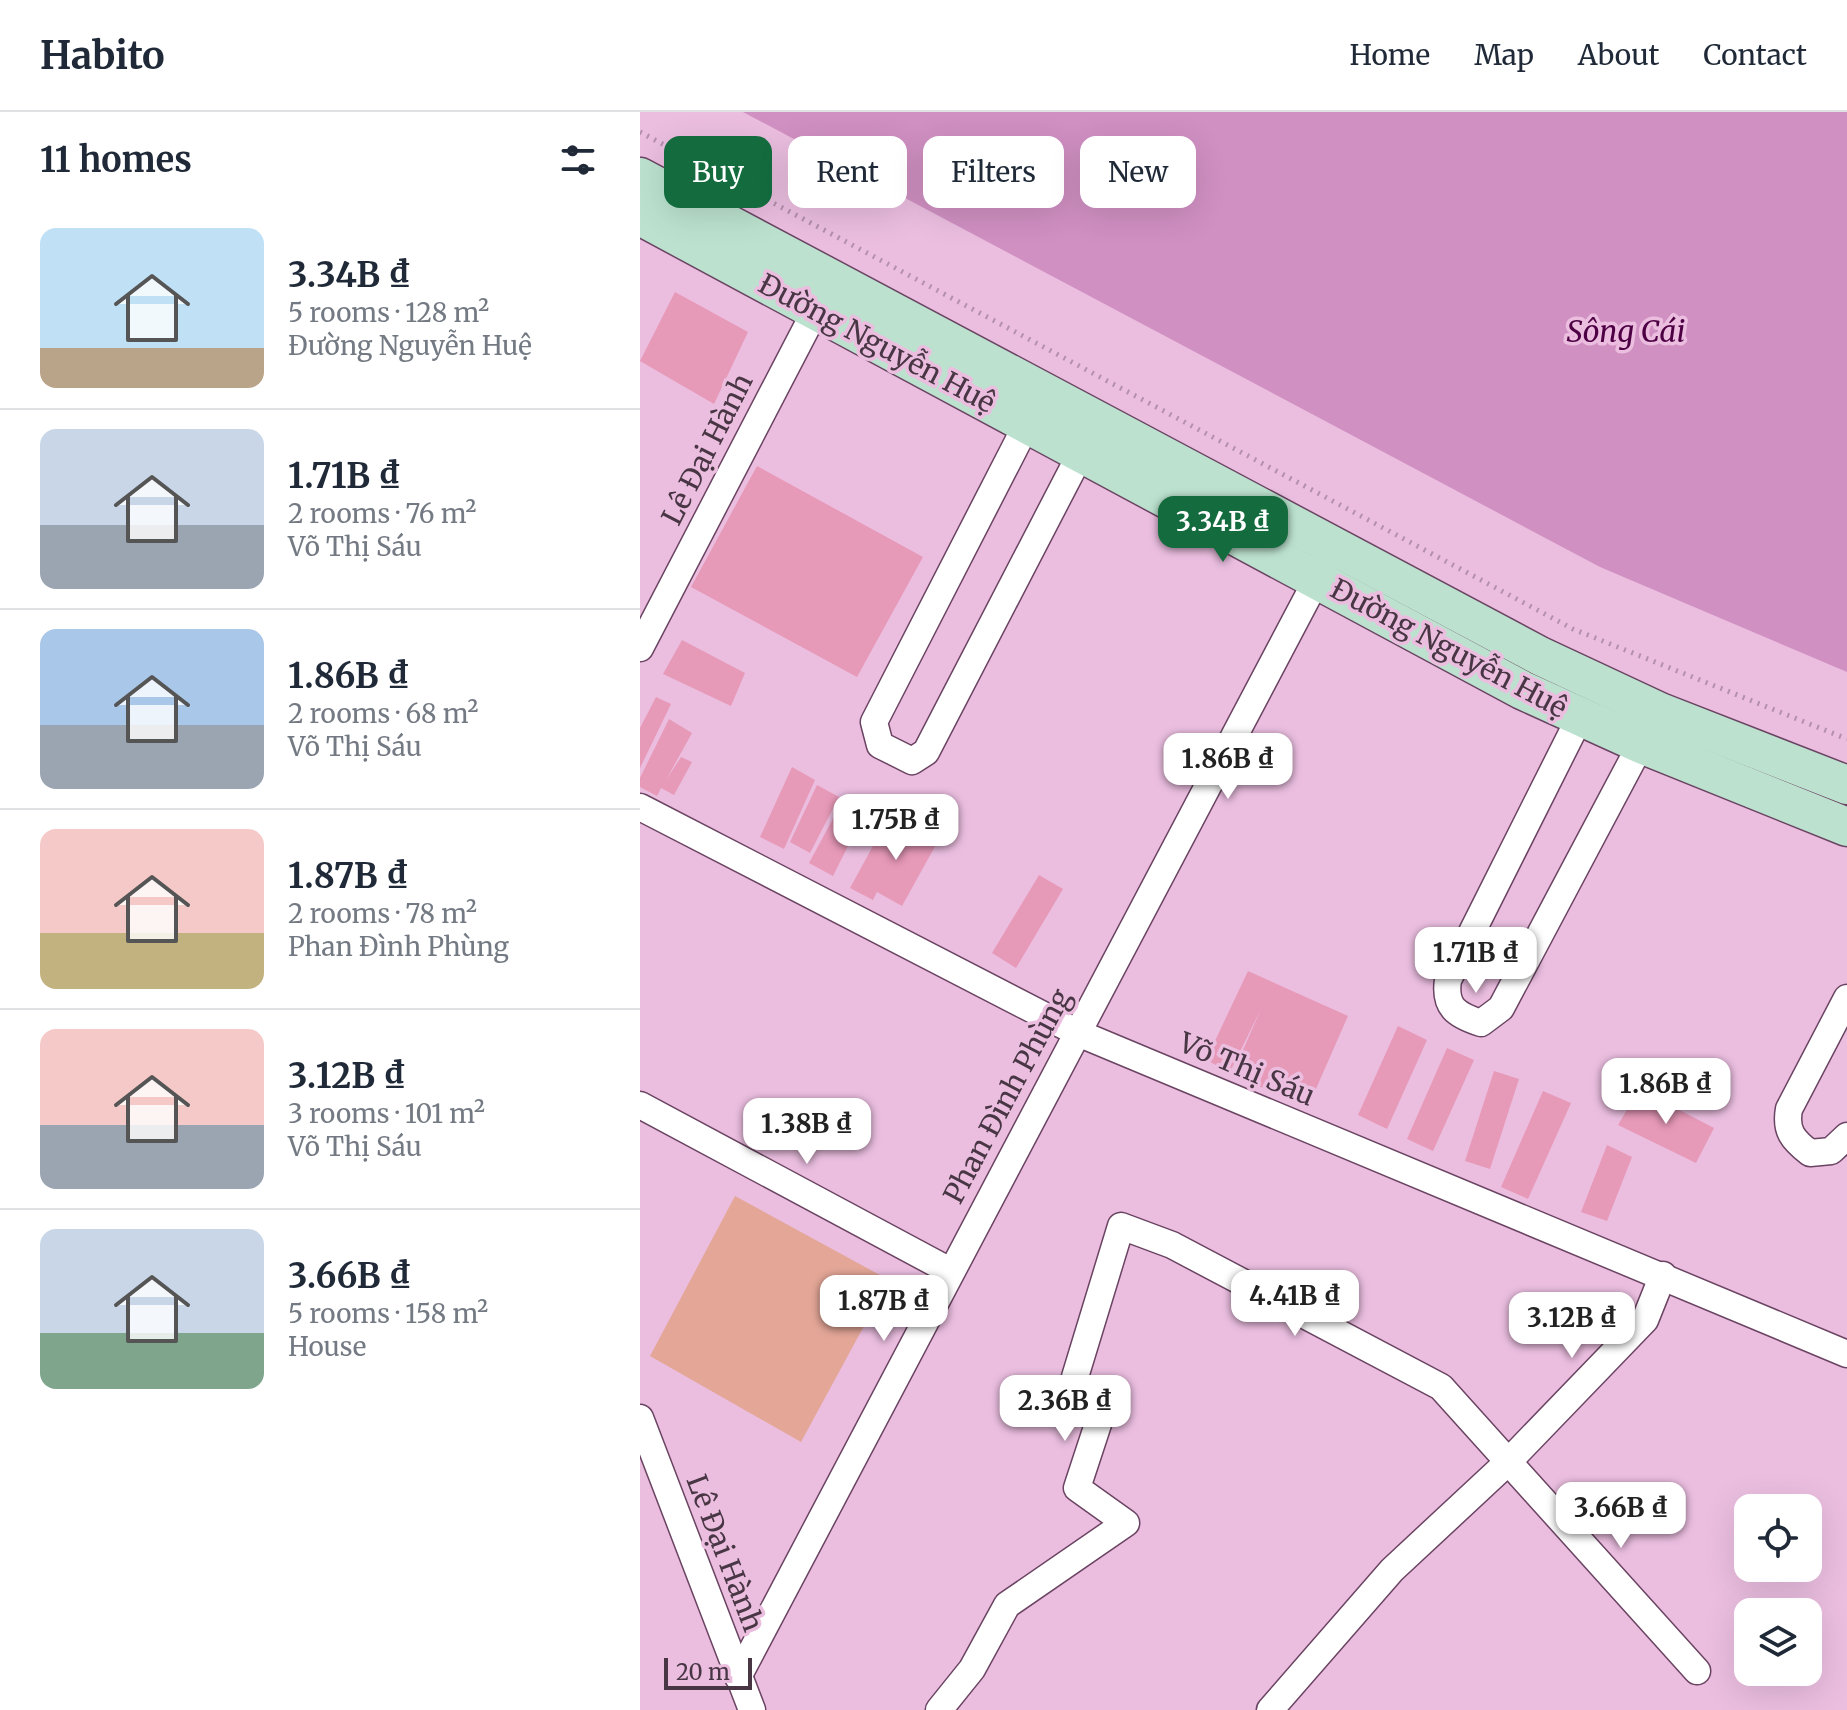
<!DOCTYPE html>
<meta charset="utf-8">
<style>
body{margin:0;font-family:Merriweather,serif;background:#f2f2f3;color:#1f2937;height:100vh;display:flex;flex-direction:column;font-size:30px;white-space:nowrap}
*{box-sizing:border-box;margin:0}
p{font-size:26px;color:#747a83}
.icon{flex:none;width:44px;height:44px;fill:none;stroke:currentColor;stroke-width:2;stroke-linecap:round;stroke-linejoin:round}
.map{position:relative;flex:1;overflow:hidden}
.drawer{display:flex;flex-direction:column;background:#fff;width:640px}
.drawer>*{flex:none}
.guide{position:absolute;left:24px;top:24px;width:760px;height:72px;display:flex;gap:16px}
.tools{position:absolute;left:1094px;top:1382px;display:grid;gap:16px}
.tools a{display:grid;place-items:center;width:88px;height:88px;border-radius:16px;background:#fff;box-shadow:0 8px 32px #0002;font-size:40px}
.scale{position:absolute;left:24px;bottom:20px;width:88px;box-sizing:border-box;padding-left:8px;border:4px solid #483644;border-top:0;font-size:22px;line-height:28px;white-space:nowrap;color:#483644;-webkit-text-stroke:6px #ebbee0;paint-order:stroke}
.price{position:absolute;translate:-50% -68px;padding:0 18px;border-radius:16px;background:#fff;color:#222;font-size:26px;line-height:52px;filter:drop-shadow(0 2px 4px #0008)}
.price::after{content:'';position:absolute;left:50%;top:48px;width:24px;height:18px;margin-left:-12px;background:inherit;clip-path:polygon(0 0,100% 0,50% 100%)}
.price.current{background:#136b3e;color:#fff}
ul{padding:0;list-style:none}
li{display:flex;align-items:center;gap:24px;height:200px;padding:0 40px}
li+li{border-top:2px solid #e0e1e3}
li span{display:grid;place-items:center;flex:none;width:224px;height:160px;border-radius:16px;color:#555}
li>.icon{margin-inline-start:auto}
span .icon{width:96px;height:96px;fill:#fffc;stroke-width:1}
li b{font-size:34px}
h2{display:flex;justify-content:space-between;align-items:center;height:96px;padding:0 40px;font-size:34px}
.pill{padding:0 28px;border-radius:16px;background:#fff;box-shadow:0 8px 32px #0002;font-size:28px;line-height:72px}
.pill.current{background:#136b3e;color:#fff}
header{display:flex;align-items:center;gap:48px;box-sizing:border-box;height:112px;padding:0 40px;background:#fff;border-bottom:2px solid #e0e1e3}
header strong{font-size:38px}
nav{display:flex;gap:44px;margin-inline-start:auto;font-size:28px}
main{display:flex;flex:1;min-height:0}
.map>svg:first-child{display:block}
.green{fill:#e3a697}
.water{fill:#d090c2}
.building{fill:#e799b8}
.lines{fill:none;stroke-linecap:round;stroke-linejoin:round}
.minor-casing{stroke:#6a4462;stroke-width:29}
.secondary-casing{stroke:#6a4462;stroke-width:41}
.path{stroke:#b490ab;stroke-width:5;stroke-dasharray:2 6;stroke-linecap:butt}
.minor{stroke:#fff;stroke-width:26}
.secondary{stroke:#bce2cf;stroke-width:38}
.labels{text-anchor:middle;stroke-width:7;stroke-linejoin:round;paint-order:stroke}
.street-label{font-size:28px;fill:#483644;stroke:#ebbee0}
.water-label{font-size:30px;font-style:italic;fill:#4d0043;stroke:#ebbee0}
</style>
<header>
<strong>Habito</strong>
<nav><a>Home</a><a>Map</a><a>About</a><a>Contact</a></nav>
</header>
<main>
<section class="drawer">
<h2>11 homes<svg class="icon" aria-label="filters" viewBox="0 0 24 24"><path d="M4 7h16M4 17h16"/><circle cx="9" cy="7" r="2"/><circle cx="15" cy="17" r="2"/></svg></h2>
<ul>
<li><span style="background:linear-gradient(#bfe0f5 75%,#b9a48a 0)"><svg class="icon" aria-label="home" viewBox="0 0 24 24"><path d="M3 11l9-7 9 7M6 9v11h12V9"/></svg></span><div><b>3.34B ₫</b><p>5 rooms · 128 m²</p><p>Đường Nguyễn Huệ</p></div></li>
<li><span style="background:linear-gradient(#c9d6e8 60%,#9aa5b1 0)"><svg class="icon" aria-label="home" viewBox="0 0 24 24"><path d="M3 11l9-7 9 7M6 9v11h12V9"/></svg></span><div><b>1.71B ₫</b><p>2 rooms · 76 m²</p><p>Võ Thị Sáu</p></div></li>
<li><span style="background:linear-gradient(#a9c7e8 60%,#9aa5b1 0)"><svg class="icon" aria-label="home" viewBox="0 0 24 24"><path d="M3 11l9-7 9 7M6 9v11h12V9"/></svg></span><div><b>1.86B ₫</b><p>2 rooms · 68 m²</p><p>Võ Thị Sáu</p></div></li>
<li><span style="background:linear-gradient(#f6c9c9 65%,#c2b280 0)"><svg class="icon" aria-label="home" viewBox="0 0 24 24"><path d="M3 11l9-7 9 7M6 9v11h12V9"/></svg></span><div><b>1.87B ₫</b><p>2 rooms · 78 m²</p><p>Phan Đình Phùng</p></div></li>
<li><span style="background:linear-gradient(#f6c9c9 60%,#9aa5b1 0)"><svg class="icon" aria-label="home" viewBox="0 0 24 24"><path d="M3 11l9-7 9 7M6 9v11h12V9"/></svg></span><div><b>3.12B ₫</b><p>3 rooms · 101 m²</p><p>Võ Thị Sáu</p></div></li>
<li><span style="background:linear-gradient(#c9d6e8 65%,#7fa58c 0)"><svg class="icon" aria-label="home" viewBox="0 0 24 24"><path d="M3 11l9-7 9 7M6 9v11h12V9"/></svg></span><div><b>3.66B ₫</b><p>5 rooms · 158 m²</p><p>House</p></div></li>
</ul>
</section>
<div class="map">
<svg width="1207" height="1598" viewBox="0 0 1207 1598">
<rect width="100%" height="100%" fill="#ebbee0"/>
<polygon class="green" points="95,1084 249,1168 161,1330 10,1244"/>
<polygon class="water" points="103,0 1207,0 1207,560 960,455"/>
<g class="building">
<polygon points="35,180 108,220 74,292 0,249"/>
<polygon points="117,354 283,445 217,565 51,475"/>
<polygon points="42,528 105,561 91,594 23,562"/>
<polygon points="16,585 31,592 0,656 0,616"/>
<polygon points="29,607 52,621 26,668 41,645 52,650 34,683 21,676 17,684 0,675 0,666"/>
<polygon points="152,655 175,668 144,737 120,725"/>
<polygon points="177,673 199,685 170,741 150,730"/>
<polygon points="202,690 224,702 193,764 169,751"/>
<polygon points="278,706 303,720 262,794 237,780 233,788 210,776 245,712 268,725"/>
<polygon points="399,763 423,777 376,856 352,841"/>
<polygon points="608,859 708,904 668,995 592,963 621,897 590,960 566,948"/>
<polygon points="758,914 787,928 747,1017 718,1003"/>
<polygon points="807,936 834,948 793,1039 767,1027"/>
<polygon points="854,959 879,967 850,1057 825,1049"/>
<polygon points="999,977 1074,1016 1056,1051 978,1013"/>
<polygon points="903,979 931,991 888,1087 861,1075"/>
<polygon points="967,1033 992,1045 967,1109 941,1100"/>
</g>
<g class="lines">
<defs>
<g id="minor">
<polyline points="387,312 234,610 240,633 272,649 286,640 441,341"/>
<polyline points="0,536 183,184"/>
<path d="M 940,605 L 808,868 C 804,895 816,903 841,911 L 861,896 L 1001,632"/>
<polyline points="0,695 438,921 1207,1242"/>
<path d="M 1207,886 L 1149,997 C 1145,1019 1153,1028 1170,1041 L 1191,1039 L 1207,1024"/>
<polyline points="0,993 310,1159"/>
<polyline points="0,1306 112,1598"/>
<polyline points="98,1565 684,454"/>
<polyline points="299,1598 332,1557 367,1493 486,1411 437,1376 460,1306 435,1265 481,1114 532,1133 801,1275 1057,1559"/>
<polyline points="630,1598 752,1458 868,1350 1005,1208 1023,1163"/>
</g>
<g id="secondary">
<polyline points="0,65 900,544 1020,600 1207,673"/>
<polyline points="0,104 882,578 1001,632 1207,715"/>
</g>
</defs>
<use href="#minor" class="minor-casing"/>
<use href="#secondary" class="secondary-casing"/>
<polyline class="path" points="0,20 933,517 1207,627"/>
<use href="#minor" class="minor"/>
<use href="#secondary" class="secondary"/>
</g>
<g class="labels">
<g class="street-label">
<text transform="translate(237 231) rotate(28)" y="10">Đường Nguyễn Huệ</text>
<text transform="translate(67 337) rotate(-63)" y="10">Lê Đại Hành</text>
<text transform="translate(809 536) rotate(28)" y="10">Đường Nguyễn Huệ</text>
<text transform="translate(607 957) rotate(23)" y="10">Võ Thị Sáu</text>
<text transform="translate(367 984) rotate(-62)" y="10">Phan Đình Phùng</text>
<text transform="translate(85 1441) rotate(69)" y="10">Lê Đại Hành</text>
</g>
<g class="water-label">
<text x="986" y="230">Sông Cái</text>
</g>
</g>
</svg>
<div class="tools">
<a><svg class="icon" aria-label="locate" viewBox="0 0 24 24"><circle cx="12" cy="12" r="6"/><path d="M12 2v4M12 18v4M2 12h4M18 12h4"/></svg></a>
<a><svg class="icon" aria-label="layers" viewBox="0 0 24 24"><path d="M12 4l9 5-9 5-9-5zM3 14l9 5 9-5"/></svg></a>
</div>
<div class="scale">20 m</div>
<b class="price current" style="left:583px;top:452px">3.34B ₫</b>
<b class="price" style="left:588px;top:689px">1.86B ₫</b>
<b class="price" style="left:256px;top:750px">1.75B ₫</b>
<b class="price" style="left:836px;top:883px">1.71B ₫</b>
<b class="price" style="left:1026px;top:1014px">1.86B ₫</b>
<b class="price" style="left:167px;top:1054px">1.38B ₫</b>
<b class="price" style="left:655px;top:1226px">4.41B ₫</b>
<b class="price" style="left:244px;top:1231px">1.87B ₫</b>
<b class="price" style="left:932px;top:1248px">3.12B ₫</b>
<b class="price" style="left:425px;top:1331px">2.36B ₫</b>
<b class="price" style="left:981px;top:1438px">3.66B ₫</b>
<div class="guide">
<a class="pill current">Buy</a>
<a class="pill">Rent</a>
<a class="pill">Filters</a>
<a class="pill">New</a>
</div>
</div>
</main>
